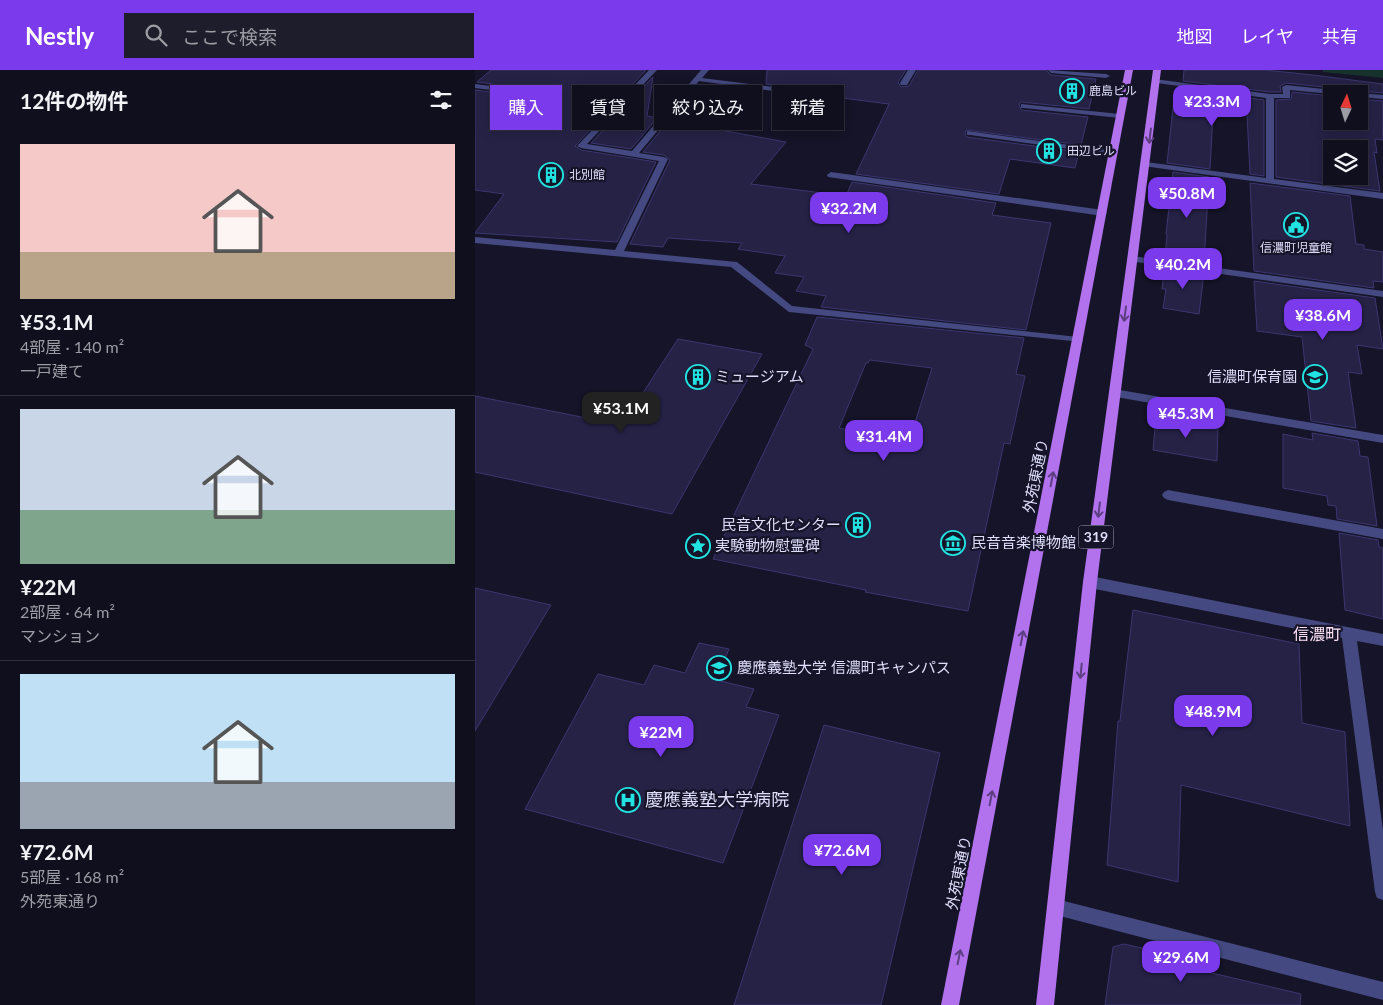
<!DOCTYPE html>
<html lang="ja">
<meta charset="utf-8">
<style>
body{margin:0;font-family:Lato,"Noto Sans JP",sans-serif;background:#1e1d2b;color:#f1f3f6;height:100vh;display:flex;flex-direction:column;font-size:19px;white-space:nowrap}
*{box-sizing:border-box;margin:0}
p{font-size:16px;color:#9c9ca4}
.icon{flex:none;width:28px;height:28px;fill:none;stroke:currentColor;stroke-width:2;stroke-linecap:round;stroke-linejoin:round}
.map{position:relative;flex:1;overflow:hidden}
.sheet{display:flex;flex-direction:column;background:#100f1e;width:475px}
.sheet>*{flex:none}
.top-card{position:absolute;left:15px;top:15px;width:475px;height:45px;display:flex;gap:10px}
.needle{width:32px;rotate:4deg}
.controls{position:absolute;left:848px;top:15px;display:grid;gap:10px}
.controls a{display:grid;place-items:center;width:45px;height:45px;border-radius:0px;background:#100f1e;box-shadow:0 2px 12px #0003,0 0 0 1px #302f3c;font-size:25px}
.price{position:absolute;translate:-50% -42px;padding:0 11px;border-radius:10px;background:#7c3aed;color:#fff;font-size:16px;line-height:32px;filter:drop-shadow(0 1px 2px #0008)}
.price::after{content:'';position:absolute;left:50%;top:30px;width:15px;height:11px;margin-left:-8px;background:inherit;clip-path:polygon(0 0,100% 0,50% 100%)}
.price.on{background:#222;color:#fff}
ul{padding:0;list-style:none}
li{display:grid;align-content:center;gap:10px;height:265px;padding:0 20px}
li+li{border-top:1px solid #302f3c}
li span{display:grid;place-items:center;height:155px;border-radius:0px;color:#555}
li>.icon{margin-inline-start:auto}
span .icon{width:90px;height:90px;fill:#fffc;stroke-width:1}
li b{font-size:21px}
h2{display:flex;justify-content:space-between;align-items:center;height:60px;padding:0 20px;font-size:21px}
.pill{padding:0 18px;border-radius:0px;background:#100f1e;box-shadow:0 2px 12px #0003,0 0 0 1px #302f3c;font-size:18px;line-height:45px}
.pill.on{background:#7c3aed;color:#fff}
header{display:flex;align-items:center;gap:30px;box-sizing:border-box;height:70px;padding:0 25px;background:#7c3aed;color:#fff}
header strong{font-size:24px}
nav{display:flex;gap:28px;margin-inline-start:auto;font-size:18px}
.search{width:350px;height:45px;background:#1e1d2b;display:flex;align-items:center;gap:12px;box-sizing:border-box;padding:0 18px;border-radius:0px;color:#9c9ca4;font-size:19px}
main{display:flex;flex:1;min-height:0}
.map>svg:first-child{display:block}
.green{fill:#17312d}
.building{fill:#252246;stroke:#3b3770;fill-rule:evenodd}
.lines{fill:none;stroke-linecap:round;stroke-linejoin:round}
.minor{fill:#444981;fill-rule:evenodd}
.major{fill:#b272ee;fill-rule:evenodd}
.oneway{stroke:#5c3e81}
.labels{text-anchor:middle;stroke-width:4.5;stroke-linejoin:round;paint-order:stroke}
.far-poi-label{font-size:12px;fill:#dedefb;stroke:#151428;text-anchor:start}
.shield{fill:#151428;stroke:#a2a1bc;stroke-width:1}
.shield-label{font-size:14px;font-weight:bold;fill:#dedefb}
.poi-label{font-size:15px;fill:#dedefb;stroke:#151428;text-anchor:start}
.street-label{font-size:15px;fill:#dedefb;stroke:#151428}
.neighbourhood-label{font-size:16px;fill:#fbe0f4;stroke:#151428}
.near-poi-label{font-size:18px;fill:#dedefb;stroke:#151428;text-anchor:start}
</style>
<header>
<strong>Nestly</strong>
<div class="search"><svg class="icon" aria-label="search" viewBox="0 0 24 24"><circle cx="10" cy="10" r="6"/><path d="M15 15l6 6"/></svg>ここで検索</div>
<nav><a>地図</a><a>レイヤ</a><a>共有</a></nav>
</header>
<main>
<section class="sheet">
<h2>12件の物件<svg class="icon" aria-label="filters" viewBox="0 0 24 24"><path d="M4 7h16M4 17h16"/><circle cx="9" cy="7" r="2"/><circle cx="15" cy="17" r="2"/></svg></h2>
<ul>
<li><span style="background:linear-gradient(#f6c9c9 70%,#b9a48a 0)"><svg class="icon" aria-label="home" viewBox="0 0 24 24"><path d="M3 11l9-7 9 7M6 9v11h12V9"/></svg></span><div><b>¥53.1M</b><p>4部屋 · 140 m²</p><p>一戸建て</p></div></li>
<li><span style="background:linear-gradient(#c9d6e8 65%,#7fa58c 0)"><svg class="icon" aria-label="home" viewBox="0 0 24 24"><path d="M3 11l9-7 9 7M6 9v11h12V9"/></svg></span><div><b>¥22M</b><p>2部屋 · 64 m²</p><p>マンション</p></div></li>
<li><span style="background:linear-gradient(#bfe0f5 70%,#9aa5b1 0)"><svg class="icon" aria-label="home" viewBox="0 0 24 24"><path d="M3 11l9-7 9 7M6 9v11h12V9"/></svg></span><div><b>¥72.6M</b><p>5部屋 · 168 m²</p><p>外苑東通り</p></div></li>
</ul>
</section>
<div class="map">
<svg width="908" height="935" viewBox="0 0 908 935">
<rect width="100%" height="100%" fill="#151428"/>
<polygon class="green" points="848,0 908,0 908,8 848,2"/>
<g class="building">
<polygon points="16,0 171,0 100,76 106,80 181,92 142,172 0,163 29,124 0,120 0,20 48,26 54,23 48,18 2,12"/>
<polygon points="292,0 431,0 423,12 426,17 434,16 443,0 571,0 576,5 621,9 614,39 546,32 544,34 546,40 613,47 606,75 491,60 490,65 492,67 604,82 600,98 535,89 524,124 381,104 414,34 320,22 314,17 291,14"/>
<polygon points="709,0 790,0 838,5 908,14 908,23 884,21 880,23 877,20 811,13 805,16 806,22 795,22 708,11"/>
<polygon points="178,7 172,46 182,48 156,79 116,73"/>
<polygon points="707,18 789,30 789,106 775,104 772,44 738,44 735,99 692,93 700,20 707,21"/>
<path d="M 817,22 L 856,26 L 856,51 L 884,51 L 884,29 L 908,31 L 908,70 L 900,69 L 902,83 L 899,82 L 905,121 L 801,107 L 801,30 L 816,29 ZM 856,79 L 884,79 L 884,106 L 856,106 Z"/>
<polygon points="191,54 231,59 234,58 311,72 276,114 371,126 377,112 521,133 517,145 576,153 551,260 346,237 351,226 321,221 329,207 300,203 310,186 263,179 267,173 193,168 188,177 155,174 195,90 189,85 168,82"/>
<polygon points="698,102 734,107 729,194 690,189 692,165 691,164"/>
<polygon points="775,113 875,126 881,174 889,175 889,179 908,182 908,212 898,211 899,218 779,201"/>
<polygon points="689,198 729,203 724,244 688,238 691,219 687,219"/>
<polygon points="779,211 900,228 908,279 882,275 887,304 873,302 881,358 836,351 827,267 782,261"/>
<path d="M 342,247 L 549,268 L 541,304 L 550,306 L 535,374 L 529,373 L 493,541 L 390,522 L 391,520 L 238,489 L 338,279 L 330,275 ZM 395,290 L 457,298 L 434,372 L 364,358 L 391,293 L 393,293 Z"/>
<polygon points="203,269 287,284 197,444 0,402 0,326 147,355"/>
<polygon points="681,347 743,357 742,391 678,380"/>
<polygon points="837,363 883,371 885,386 893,387 902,456 862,449 861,436 853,435 852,426 808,418 808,364 838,370"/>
<polygon points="864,463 903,470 904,477 908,478 908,549 870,540"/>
<polygon points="0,518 76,535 0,661"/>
<polygon points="658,540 824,574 827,653 870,662 875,756 706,715 703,812 632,795 643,651 645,651"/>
<polygon points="224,573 254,579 241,610 279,619 271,637 304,645 248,793 50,739 123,604 169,615 179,595 210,603"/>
<polygon points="349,655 465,683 406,935 259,935"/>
<polygon points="649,874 711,888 720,899 826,924 825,935 630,935 638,877"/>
</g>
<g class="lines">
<g class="minor">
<polygon points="174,0 182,0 112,74 157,81 226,0 234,0 227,8 314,19 318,21 314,23 224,11 194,47 231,53 235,55 231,57 190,52 164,83 189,87 193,89 149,181 262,192 317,236 603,267 607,268 608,270 607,272 314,242 256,197 0,173 0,167 140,180 184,91 106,78 102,76"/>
<polygon points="433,0 441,0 432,15 426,15 425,13"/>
<polygon points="573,0 631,4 635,6 631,8 576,3"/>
<polygon points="679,9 795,24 808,24 807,17 811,15 877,22 878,24 856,24 815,20 815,28 799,28 799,109 908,123 908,129 668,96 668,92 671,92 791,108 791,28 682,13 679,13"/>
<polygon points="0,14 48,20 52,22 48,24 0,18"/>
<polygon points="884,23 908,25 908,29 884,27 884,24 881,24"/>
<polygon points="546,34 645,44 649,46 645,48 549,38 546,38"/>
<polygon points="492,61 639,81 643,83 639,85 495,65 492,65"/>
<polygon points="356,102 628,140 632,143 628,146 353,107 352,105"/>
<polygon points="657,186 908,221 908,227 654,191 652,189"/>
<polygon points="639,319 908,365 908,373 635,326 634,323"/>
<polygon points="693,420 908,459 908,469 693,430 689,428 687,425 689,422"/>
<polygon points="615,506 908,564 908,576 882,571 908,760 908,830 902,828 900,822 867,568 615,518 610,516 608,512 610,508"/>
<polygon points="581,829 908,912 908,930 581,845 575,843 573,837 575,831"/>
</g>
<g class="major">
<polygon points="650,0 658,0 484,935 466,935"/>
<polygon points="678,0 686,0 622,512 579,935 561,935 608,512"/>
</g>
</g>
<defs><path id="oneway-shaft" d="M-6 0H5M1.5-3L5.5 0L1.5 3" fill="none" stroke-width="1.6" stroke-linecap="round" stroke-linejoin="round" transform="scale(1.25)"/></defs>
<g class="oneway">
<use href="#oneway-shaft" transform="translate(675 66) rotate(97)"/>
<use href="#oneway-shaft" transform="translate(650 244) rotate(98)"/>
<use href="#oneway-shaft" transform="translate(577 409) rotate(-79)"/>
<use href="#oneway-shaft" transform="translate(624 440) rotate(97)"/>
<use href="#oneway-shaft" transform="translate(547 568) rotate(-79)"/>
<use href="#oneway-shaft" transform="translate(606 601) rotate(96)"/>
<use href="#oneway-shaft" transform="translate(516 728) rotate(-79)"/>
<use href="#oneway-shaft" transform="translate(484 887) rotate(-79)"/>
</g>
<defs>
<symbol id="building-ring" viewBox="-11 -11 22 22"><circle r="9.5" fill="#151428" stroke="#21e4e2" stroke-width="1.5"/><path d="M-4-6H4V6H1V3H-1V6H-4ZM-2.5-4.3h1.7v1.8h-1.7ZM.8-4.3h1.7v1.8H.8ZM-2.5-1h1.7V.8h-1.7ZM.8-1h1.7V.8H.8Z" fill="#21e4e2"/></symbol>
<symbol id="civic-ring" viewBox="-11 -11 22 22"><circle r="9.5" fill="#151428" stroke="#21e4e2" stroke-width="1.5"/><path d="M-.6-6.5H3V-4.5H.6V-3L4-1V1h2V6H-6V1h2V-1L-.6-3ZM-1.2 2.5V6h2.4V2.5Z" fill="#21e4e2"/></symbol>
<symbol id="school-ring" viewBox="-11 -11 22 22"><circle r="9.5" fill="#151428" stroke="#21e4e2" stroke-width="1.5"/><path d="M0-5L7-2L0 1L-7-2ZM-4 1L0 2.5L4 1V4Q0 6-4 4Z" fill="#21e4e2"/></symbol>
<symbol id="museum-ring" viewBox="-11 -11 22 22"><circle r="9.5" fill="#151428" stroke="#21e4e2" stroke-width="1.5"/><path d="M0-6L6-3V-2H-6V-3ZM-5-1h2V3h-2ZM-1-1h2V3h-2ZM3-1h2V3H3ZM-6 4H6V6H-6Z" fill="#21e4e2"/></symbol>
<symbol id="sight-ring" viewBox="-11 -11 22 22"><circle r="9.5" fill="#151428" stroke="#21e4e2" stroke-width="1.5"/><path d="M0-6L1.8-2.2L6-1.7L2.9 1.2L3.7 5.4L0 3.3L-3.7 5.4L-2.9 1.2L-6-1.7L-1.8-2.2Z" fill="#21e4e2"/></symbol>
<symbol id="university-ring" viewBox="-11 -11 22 22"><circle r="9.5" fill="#151428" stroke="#21e4e2" stroke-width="1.5"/><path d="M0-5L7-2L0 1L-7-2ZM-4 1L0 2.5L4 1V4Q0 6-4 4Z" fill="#21e4e2"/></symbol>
<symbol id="hospital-ring" viewBox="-11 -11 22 22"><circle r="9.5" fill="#151428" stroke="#21e4e2" stroke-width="1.5"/><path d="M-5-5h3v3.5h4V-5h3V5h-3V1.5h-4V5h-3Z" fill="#21e4e2"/></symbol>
</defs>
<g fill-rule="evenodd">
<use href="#building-ring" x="583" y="7" width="28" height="28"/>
<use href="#building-ring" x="560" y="67" width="28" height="28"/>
<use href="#building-ring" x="62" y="91" width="28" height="28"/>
<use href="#civic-ring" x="807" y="141" width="28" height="28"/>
<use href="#building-ring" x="209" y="293" width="28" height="28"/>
<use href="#school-ring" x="826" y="293" width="28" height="28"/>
<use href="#building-ring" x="369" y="441" width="28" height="28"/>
<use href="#museum-ring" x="464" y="459" width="28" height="28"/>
<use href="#sight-ring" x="209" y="462" width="28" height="28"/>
<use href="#university-ring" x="230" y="584" width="28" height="28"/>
<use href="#hospital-ring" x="139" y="716" width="28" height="28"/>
</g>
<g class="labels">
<g class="far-poi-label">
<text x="614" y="25">鹿島ビル</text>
<text x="592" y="85">田辺ビル</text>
<text x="94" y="109">北別館</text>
<text x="821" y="182" text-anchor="middle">信濃町児童館</text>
</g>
<rect class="shield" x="603.5" y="455.5" width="35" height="23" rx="4"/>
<g class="shield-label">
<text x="621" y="472">319</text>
</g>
<g class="poi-label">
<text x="240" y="312">ミュージアム</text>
<text x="822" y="312" text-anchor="end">信濃町保育園</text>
<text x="366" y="460" text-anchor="end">民音文化センター</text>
<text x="496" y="478">民音音楽博物館</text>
<text x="240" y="481">実験動物慰霊碑</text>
<text x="262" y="603">慶應義塾大学 信濃町キャンパス</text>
</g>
<g class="street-label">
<text transform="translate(561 406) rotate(-79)" y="5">外苑東通り</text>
<text transform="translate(484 803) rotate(-79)" y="5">外苑東通り</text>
</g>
<g class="neighbourhood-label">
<text x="842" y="570">信濃町</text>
</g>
<g class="near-poi-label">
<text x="170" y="736">慶應義塾大学病院</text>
</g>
</g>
</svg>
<div class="controls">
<a><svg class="needle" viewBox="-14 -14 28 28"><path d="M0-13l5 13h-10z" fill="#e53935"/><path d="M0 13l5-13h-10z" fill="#9c9ca4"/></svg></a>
<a><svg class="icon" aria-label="layers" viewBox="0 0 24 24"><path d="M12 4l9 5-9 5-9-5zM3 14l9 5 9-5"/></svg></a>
</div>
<b class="price" style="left:737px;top:57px">¥23.3M</b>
<b class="price" style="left:712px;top:149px">¥50.8M</b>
<b class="price" style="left:374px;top:164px">¥32.2M</b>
<b class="price" style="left:708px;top:220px">¥40.2M</b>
<b class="price" style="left:848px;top:271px">¥38.6M</b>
<b class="price on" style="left:146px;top:364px">¥53.1M</b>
<b class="price" style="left:711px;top:369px">¥45.3M</b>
<b class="price" style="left:409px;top:392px">¥31.4M</b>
<b class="price" style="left:738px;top:667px">¥48.9M</b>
<b class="price" style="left:186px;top:688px">¥22M</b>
<b class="price" style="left:367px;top:806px">¥72.6M</b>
<b class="price" style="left:706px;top:913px">¥29.6M</b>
<div class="top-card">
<a class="pill on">購入</a>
<a class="pill">賃貸</a>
<a class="pill">絞り込み</a>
<a class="pill">新着</a>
</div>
</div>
</main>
